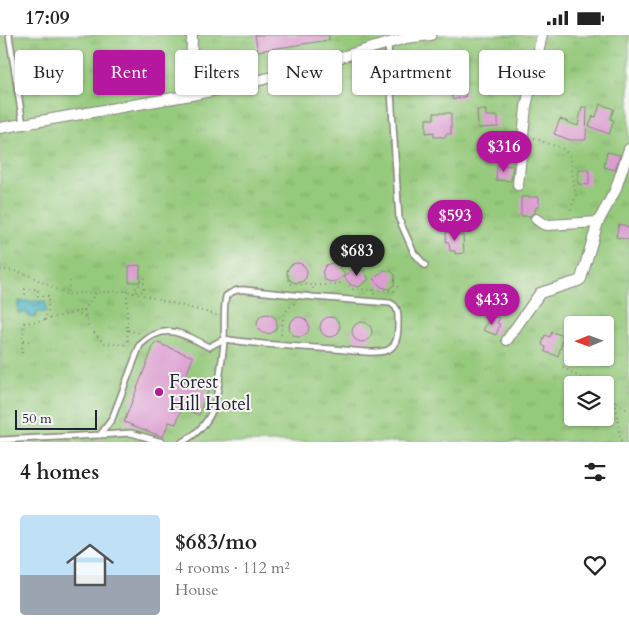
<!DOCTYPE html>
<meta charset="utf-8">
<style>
body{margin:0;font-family:Cardo,serif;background:#f2f2f2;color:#222;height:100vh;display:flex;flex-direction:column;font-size:19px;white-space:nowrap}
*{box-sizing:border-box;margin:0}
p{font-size:16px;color:#767676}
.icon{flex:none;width:28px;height:28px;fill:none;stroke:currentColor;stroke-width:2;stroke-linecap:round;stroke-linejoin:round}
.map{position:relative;height:407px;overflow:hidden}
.side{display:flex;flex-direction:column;background:#fff;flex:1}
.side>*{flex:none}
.hud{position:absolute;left:15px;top:15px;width:600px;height:45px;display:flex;gap:10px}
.needle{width:32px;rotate:269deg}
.buttons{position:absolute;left:564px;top:281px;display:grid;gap:10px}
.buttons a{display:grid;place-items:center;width:50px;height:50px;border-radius:5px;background:#fff;box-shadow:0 1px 4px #0004;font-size:25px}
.scale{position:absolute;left:15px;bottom:12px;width:82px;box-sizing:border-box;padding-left:5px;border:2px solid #22223b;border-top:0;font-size:14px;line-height:18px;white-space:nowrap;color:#22223b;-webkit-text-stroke:4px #f6f6f2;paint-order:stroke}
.price{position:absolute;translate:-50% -42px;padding:0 11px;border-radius:18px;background:#b5179e;color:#fff;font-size:16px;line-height:32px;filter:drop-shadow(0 1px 2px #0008)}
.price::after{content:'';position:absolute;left:50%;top:30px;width:15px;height:11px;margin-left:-8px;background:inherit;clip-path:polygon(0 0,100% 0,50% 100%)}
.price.active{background:#222;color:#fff}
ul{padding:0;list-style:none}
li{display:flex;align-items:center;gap:15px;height:125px;padding:0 20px}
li+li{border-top:1px solid #e0e0e0}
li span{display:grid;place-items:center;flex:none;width:140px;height:100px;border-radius:5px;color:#555}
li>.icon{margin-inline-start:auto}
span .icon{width:60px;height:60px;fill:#fffc;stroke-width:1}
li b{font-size:21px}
h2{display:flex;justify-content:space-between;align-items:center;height:60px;padding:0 20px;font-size:21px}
.tag{padding:0 18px;border-radius:5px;background:#fff;box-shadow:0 1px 4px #0004;font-size:18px;line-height:45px}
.tag.active{background:#b5179e;color:#fff}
.status{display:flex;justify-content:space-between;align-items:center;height:35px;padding:0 25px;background:#fff;direction:ltr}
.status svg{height:14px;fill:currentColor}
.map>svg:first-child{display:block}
.grass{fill:url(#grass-tufts);stroke:#5c765b;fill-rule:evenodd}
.water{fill:url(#water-waves);stroke:#336a7d}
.building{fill:#dc9cd0}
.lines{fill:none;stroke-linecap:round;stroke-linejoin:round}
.lane-casing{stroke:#87827e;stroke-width:8}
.street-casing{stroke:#87827e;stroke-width:12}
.path{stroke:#87827e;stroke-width:2;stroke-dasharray:1 4;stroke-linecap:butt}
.lane{stroke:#fff;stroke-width:5}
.street{stroke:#fff;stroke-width:10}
.poi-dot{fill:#b5179e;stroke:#f6f6f2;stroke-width:2}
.labels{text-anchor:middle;stroke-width:4;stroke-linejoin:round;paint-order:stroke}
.poi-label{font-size:19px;fill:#22223b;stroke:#f6f6f2;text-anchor:start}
</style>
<div class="status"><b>17:09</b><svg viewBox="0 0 49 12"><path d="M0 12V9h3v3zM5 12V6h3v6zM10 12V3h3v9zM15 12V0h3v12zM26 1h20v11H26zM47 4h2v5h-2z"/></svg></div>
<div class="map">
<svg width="629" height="407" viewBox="0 0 629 407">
<defs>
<pattern id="grass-tufts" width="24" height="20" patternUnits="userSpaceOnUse" patternTransform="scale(1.25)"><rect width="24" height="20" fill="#95c97b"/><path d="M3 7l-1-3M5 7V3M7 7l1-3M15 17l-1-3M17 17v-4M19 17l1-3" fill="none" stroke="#80ac6b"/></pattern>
<pattern id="water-waves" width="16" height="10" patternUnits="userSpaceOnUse" patternTransform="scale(1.25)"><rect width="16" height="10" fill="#44b2bf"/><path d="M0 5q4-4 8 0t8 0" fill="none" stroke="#38909c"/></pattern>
</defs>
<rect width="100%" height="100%" fill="#f6f6f2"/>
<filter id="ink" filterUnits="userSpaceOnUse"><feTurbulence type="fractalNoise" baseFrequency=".02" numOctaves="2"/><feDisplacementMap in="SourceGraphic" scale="10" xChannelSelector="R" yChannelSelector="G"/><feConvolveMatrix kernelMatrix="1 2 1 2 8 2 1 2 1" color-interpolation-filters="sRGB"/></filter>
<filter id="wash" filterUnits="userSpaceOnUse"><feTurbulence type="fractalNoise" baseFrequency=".0096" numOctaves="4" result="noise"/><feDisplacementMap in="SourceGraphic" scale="20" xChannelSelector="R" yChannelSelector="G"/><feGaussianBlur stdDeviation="1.12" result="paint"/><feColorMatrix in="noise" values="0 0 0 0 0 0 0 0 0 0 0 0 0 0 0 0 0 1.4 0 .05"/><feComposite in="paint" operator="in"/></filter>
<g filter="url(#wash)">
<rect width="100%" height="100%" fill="#ece1c1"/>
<path class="grass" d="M 0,0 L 629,0 L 629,407 L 0,407 ZM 572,290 L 605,290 L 605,322 L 572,322 ZM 572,350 L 605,350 L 605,382 L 572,382 Z"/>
<polygon class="water" points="18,266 45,266 46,277 36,278 36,282 28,282 28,278 18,278"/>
<g id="blocks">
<g class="building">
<polygon points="255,0 329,0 329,5 258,16"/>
<polygon points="463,50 466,61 453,65 449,55"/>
<polygon points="600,69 614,74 610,84 614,85 609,99 589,91 593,81 596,82"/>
<polygon points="582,72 587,72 586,105 570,105 554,99 560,84 578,91"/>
<polygon points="477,75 486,75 486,81 498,81 498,92 478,93"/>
<polygon points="434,78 451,78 451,99 446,99 446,102 434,102 434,97 426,98 426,84 434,84"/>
<polygon points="607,117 620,120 615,135 604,132"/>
<polygon points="497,130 513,131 511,146 496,145"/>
<polygon points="578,135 589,135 589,150 578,149"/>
<polygon points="521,162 539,162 539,172 536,172 535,177 530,181 521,181"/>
<polygon points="437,171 446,171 446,177 450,177 450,186 437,186"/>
<polygon points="619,189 629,192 629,205 616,202"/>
<polygon points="446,197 457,197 458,200 463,200 464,218 455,219 455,216 450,216 449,207 446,207"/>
<polygon points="332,228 338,230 345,240 337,246 331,247 325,245 322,237 326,230"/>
<circle cx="297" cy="238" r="10"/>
<polygon points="140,230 140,247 129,247 129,231"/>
<polygon points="354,233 363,235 369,244 359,252 351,250 344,242"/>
<polygon points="384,235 391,236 395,240 394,250 389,254 381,252 374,244"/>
<circle cx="267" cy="289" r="10"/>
<polygon points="491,281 500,283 497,288 500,289 496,300 483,295"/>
<circle cx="330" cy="292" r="10"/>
<circle cx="299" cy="292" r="10"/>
<circle cx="362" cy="297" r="10"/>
<polygon points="552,297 564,301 558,321 545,317 546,312 542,310 545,300 550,302"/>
<polygon points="155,307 193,322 184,347 208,356 199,380 182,373 176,389 169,387 163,402 124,387"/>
</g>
</g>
</g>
<g filter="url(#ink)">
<use href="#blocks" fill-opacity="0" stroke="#87827e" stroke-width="1"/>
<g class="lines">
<defs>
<g id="lane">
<polyline points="9,0 23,89"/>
<polyline points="388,9 399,184 414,218 425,230"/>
<polyline points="100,400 131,398 162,407"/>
<path d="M 0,405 L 100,400 L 112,384 L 140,310 C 165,286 183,299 209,312 L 224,304 C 261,310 298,312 335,314 C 349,315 376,320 388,315 C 398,310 398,297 398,288 C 398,279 399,272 390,268 L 313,262 L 246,255 C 237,254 233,256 226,261 C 223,275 225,289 224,304 C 224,313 222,322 221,331 C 217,364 215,390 182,407"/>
</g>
<g id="street">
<polyline points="191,60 192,0"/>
<polyline points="0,93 191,60 237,51 280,40 406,3 431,0"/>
<polyline points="518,150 526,72 542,0"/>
<polyline points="536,184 543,189 548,190 598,187"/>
<polyline points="507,305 540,258 578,246 581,244 598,187 615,156 629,114"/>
</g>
</defs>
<use href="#lane" class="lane-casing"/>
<use href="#street" class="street-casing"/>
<g class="path">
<polyline points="534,103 563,114 570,121 576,161 569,178"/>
<path d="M 0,235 C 29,234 42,250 67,259"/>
<polyline points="288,240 290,249 313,250 313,254"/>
<polyline points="70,246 67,259 127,256 217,280"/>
<polyline points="315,250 338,250 342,245"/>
<polyline points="349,250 353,254 374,255 374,260"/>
<polyline points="374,255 394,256 399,250"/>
<polyline points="127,256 127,295 142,299"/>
<polyline points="136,257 144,256 144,249"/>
<polyline points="133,258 137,251 144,248 144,239"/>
<polyline points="84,275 89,292 104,308 127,310"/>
<polyline points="75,277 86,283"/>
<polyline points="45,285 84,275 96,258"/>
<polyline points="127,295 129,315"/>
<path d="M 281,300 C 282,285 283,276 295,268"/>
<polyline points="23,306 30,306"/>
<polyline points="22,318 24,288 44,285 48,276 48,261 38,261 38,254 25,254 25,262"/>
<polyline points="563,332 592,350"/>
<polyline points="605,359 629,376"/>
<polyline points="615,366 621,407"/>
</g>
<use href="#lane" class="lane"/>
<use href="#street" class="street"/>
</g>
</g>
<circle class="poi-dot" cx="159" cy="357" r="5"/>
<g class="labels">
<g class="poi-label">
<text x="169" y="353">Forest<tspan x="169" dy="22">Hill Hotel</tspan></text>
</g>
</g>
</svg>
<div class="buttons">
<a><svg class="needle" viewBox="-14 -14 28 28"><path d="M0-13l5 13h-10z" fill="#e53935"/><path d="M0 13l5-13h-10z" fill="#767676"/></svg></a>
<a><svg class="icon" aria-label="layers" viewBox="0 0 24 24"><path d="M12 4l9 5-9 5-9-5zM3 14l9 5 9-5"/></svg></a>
</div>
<div class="scale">50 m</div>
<b class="price" style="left:504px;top:138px">$316</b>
<b class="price" style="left:455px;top:207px">$593</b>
<b class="price active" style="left:357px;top:242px">$683</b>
<b class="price" style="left:492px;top:291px">$433</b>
<div class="hud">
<a class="tag">Buy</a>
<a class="tag active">Rent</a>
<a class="tag">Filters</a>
<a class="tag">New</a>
<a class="tag">Apartment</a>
<a class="tag">House</a>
</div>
</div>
<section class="side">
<h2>4 homes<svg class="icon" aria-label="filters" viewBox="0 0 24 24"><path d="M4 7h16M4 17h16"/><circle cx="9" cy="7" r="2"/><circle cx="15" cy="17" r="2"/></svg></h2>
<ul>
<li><span style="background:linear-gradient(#bfe0f5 60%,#9aa5b1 0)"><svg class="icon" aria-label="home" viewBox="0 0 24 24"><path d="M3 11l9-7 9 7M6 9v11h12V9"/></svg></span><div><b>$683/mo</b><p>4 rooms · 112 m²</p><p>House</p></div><svg class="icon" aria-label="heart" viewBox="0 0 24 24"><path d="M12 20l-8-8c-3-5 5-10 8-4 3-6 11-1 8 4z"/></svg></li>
</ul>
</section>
